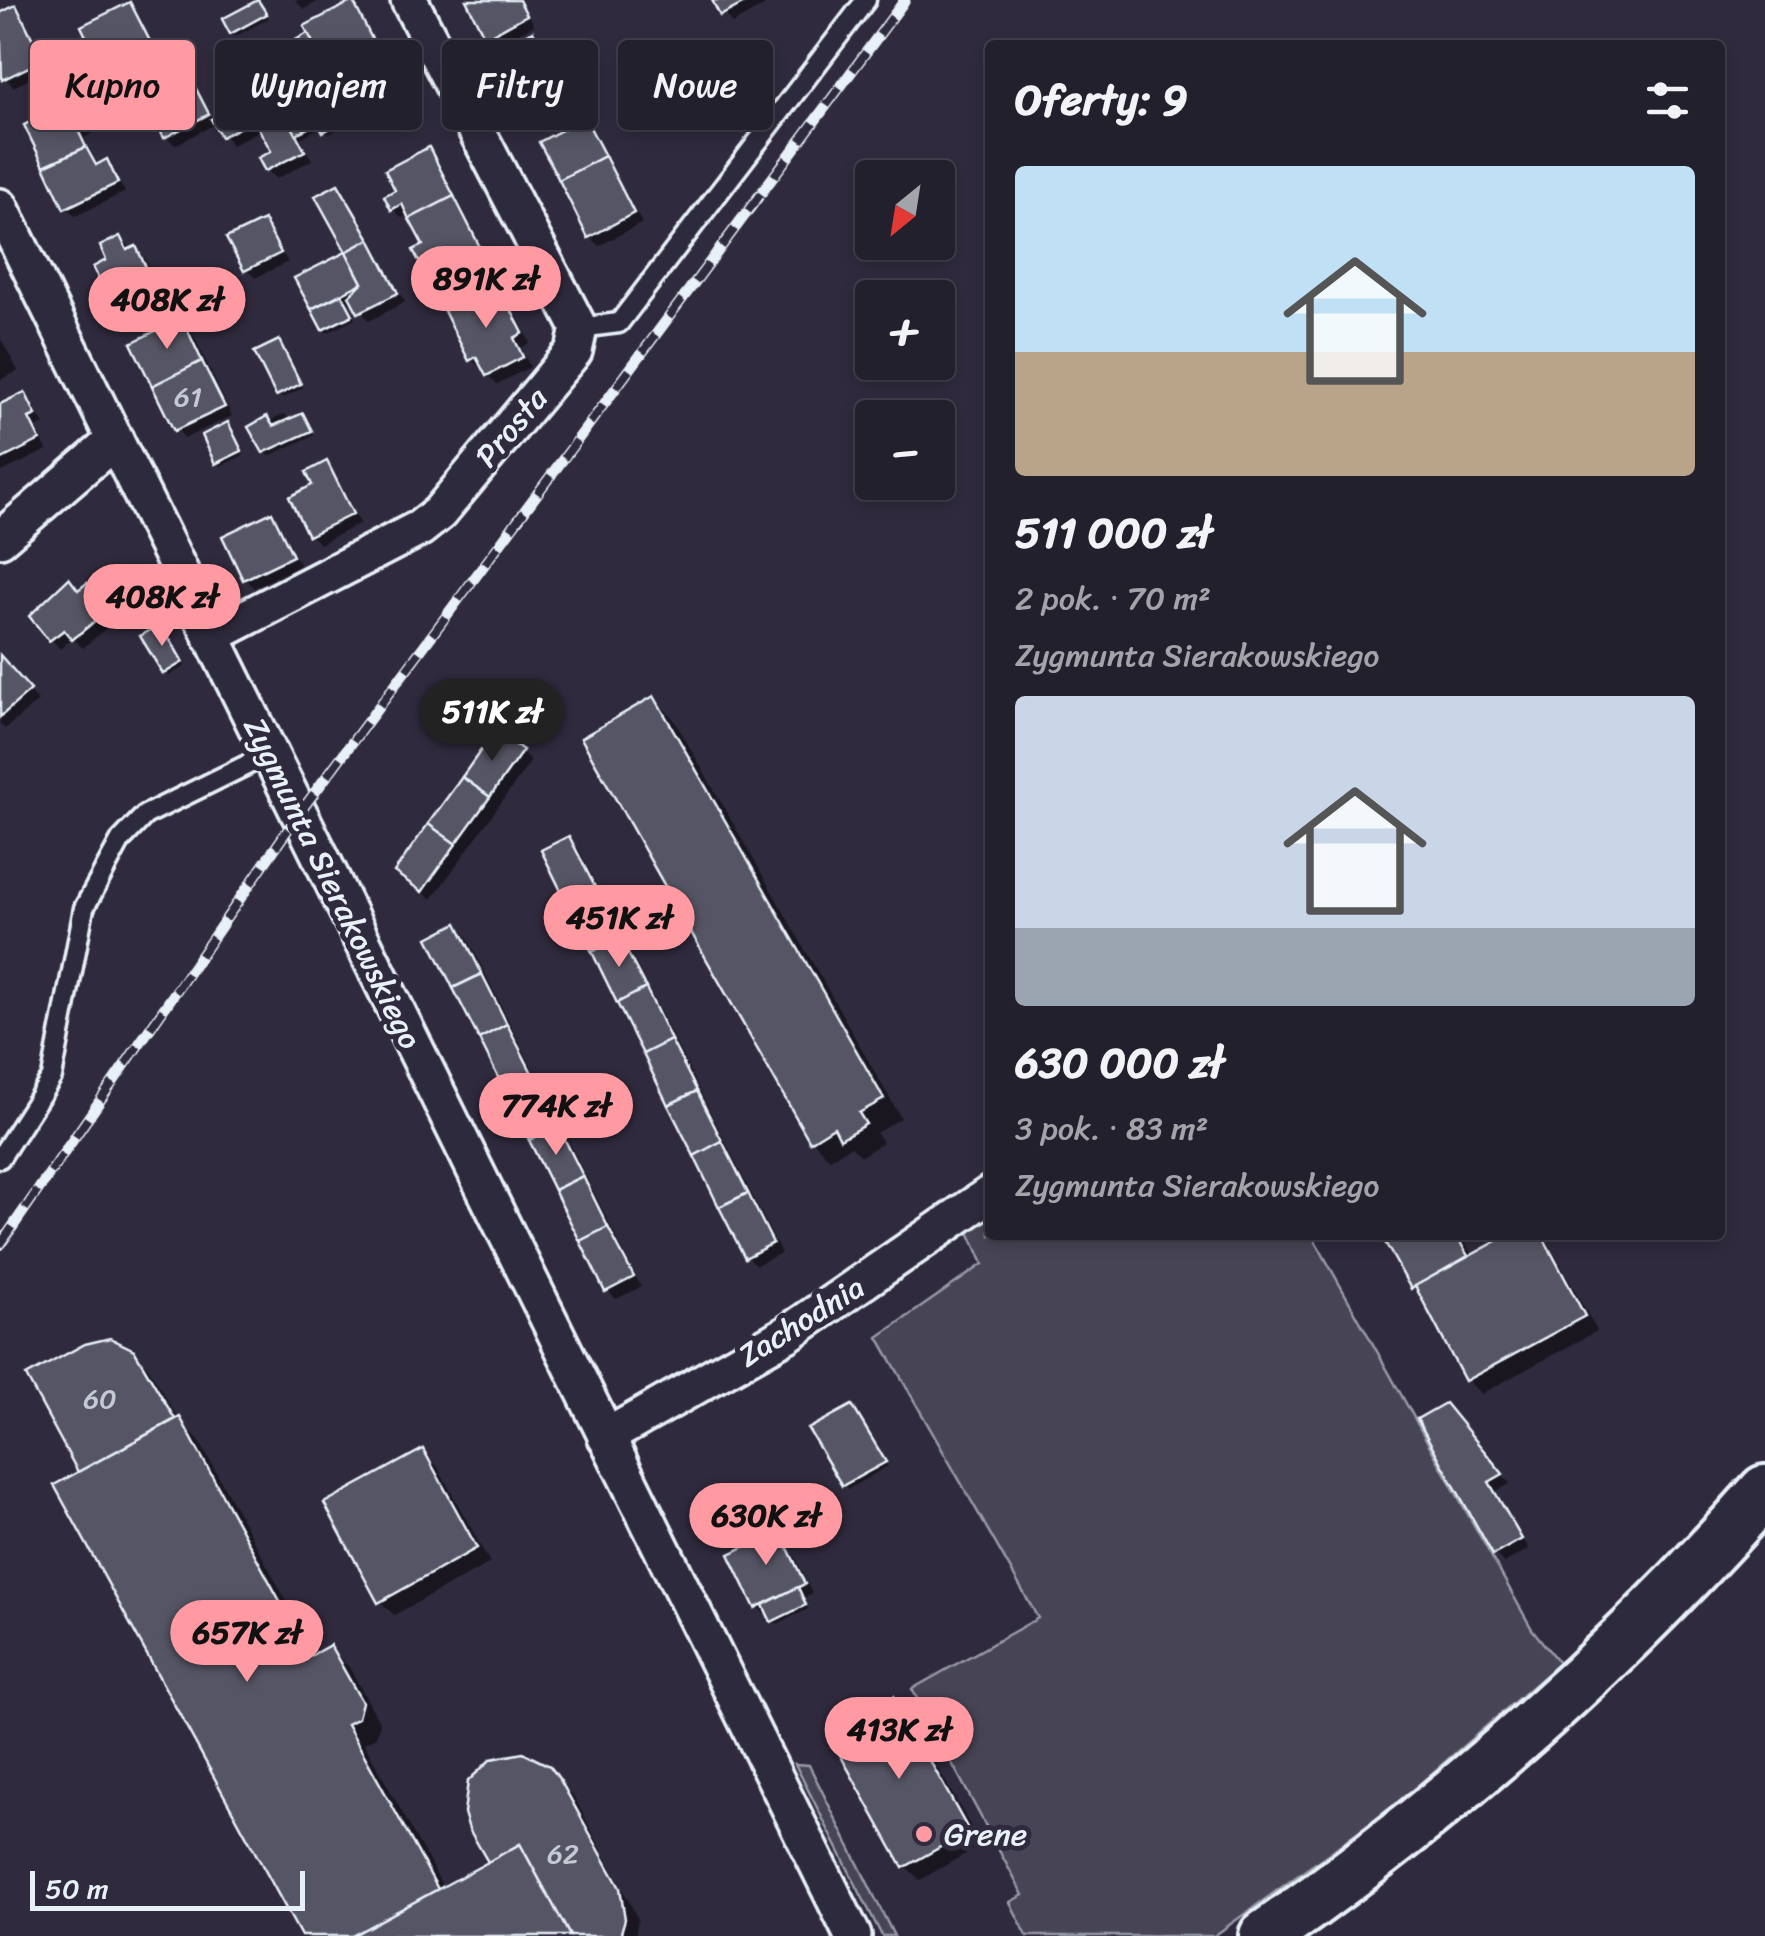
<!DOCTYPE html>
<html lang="pl">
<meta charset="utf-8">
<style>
body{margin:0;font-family:Sriracha,sans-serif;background:#2f2d3a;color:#f1f3f6;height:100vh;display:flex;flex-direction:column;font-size:38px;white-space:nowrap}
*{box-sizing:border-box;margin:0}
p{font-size:32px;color:#a3a3aa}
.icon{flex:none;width:55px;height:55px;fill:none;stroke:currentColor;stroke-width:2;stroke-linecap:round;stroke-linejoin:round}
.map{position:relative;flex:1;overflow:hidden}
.details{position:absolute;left:985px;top:40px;width:740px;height:1200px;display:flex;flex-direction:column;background:#23202e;border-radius:10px;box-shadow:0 5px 15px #0003,0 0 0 2px #403e4a}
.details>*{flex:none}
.guide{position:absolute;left:30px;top:40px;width:805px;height:90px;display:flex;gap:20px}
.needle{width:65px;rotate:210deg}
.fabs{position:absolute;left:855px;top:160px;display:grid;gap:20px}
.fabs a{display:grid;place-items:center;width:100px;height:100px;border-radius:10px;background:#23202e;box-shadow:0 5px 15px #0003,0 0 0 2px #403e4a;font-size:50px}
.scale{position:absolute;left:30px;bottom:25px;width:275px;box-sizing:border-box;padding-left:10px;border:5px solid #e8f1f8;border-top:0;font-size:28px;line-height:35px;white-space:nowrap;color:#e8f1f8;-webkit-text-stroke:8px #2f2a3d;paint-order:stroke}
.price{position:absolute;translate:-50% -85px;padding:0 22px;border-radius:35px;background:#ff9aa2;color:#111;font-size:32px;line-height:65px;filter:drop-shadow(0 2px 5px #0008)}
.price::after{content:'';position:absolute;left:50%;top:60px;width:30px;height:22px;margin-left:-15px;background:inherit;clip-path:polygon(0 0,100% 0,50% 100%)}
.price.on{background:#222;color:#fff}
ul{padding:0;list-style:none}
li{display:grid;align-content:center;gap:20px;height:530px;padding:0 30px}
li span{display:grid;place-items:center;height:310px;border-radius:10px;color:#555}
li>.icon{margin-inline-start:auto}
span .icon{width:180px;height:180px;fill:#fffc;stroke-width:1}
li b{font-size:42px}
h2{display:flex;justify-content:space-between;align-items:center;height:120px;padding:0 30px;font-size:42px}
.chip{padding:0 35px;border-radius:10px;background:#23202e;box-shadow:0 5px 15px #0003,0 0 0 2px #403e4a;font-size:35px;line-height:90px}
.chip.on{background:#ff9aa2;color:#111}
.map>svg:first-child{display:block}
.green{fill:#464455;stroke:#979aa6;stroke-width:2.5}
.shadow{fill:#0007}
.building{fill:#575565;stroke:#e8f1f8;stroke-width:2.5}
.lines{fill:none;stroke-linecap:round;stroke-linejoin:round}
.lane-casing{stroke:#e8f1f8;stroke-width:25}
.street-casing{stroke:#e8f1f8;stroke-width:42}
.secondary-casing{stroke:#e8f1f8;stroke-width:58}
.lane{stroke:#2f2a3d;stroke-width:18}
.street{stroke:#2f2a3d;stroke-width:35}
.secondary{stroke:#2f2a3d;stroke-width:50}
.rail-casing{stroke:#e8f1f8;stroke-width:11}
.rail{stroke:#2f2a3d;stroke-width:8;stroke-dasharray:22;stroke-linecap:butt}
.poi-dot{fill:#ff9aa2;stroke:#2f2a3d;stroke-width:4}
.labels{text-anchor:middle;stroke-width:10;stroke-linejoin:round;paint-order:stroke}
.number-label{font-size:28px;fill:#c4cad3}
.street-label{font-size:32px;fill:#e8f1f8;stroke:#2f2a3d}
.poi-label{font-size:32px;fill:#e8f1f8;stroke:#2f2a3d;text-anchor:start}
</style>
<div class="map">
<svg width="1765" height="1936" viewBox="0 0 1765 1936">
<rect width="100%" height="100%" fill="#2f2a3d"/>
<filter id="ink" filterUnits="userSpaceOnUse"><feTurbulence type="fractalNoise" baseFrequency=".01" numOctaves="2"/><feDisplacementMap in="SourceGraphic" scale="20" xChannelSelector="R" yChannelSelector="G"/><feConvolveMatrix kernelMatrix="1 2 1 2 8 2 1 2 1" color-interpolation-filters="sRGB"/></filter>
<g filter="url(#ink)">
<g class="green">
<polygon points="990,1209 990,1235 1312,1235 1532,1629 1559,1663 1393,1807 1214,1936 1027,1936 1010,1902 1023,1895 912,1689 1038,1618 878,1337 983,1264 967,1227"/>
<polygon points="795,1764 809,1765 894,1936 882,1936"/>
</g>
<g class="shadow">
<polygon points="295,0 321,0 304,9"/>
<polygon points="469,0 521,0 534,25 496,45"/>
<polygon points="715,0 765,0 767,4 732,24"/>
<polygon points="258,2 269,18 236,36 232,32"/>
<polygon points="352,4 410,107 373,126 361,111 355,114 346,105 338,90 322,98 338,129 329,134 323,126 300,138 312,160 276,179 267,170 274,153 262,129 232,145 217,123 175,145 166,136 189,80 214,120 272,90 281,65 286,70 304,62"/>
<polygon points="130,5 162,61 116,83 107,74"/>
<polygon points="16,8 50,69 13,87 0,70 0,16"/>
<polygon points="533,34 553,64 560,61 574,82 528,106 519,97"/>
<polygon points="77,101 96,132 84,138 98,166 106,162 125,192 76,216 66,207"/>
<polygon points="584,121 642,223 599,246 590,237"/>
<polygon points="428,150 437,159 488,259 448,279 423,264 426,246 410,214 402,218 393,209 399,192"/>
<polygon points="337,187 405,302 369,321 354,301 347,304 355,319 327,333 298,279 349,253"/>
<polygon points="263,223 288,262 255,278 246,269"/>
<polygon points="120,239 145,258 163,296 124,315 114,306 110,261"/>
<polygon points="485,293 494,302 504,299 513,308 530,343 521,348 530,367 497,384 471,359"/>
<polygon points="182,321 191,330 232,416 185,438 176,429"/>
<polygon points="0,337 18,371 0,380"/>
<polygon points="282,347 303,388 282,398 278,395"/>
<polygon points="24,395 44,424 36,428 47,450 0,473 0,407"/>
<polygon points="285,414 291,421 306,420 314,435 269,456 252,428"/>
<polygon points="228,425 244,455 221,466 217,463"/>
<polygon points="326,464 360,523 320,544 310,535 316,486"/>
<polygon points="271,515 300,565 254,588 245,579"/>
<polygon points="79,592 95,595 115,621 83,648 73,638 60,649 32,616"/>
<polygon points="164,631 185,666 169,676 165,672"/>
<polygon points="0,657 38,701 5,729 0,724"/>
<polygon points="654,699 673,718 901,1118 876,1133 883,1143 861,1156 851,1146 830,1159 812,1140"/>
<polygon points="522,752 531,761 432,899 406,880"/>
<polygon points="569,839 578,848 781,1253 756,1265 747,1256"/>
<polygon points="457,926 466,935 641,1287 616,1299 607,1290"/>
<polygon points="1386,1235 1461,1235 1473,1257 1513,1235 1544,1235 1597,1331 1481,1394 1467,1380"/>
<polygon points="133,1352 148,1367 179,1420 198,1439 316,1655 330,1648 349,1667 380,1723 376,1737 364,1743 444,1889 492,1863 559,1781 574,1797 638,1919 635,1936 303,1936 82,1473 29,1377"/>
<polygon points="855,1412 888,1466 848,1489 844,1485"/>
<polygon points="1454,1415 1510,1484 1496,1491 1529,1549 1504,1563 1495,1554"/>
<polygon points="423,1452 437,1466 490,1563 394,1615 380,1601"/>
<polygon points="767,1528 782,1549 795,1556 812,1594 803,1598 808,1609 777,1624 757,1607 732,1555 753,1545"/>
<polygon points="894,1699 908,1714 981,1845 920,1880 905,1866"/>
</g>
<g class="building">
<polygon points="258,0 267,14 230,34 222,19"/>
<polygon points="466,0 519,0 527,15 485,38"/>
<polygon points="712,0 750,0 720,16"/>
<polygon points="353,1 380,55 332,80 304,26"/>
<polygon points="130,2 155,51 105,76 81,26"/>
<polygon points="16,5 43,60 2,80 0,13"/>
<polygon points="533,31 549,63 560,58 567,73 517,99 493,52"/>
<polygon points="308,33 332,80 299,97 285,68 300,61 292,42"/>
<polygon points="380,55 403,97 362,118 354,101 344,107 330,81"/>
<polygon points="281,62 299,97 221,137 211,119 269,88 261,72"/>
<polygon points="190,77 209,114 164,138 144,100"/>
<polygon points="317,88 336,125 323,132 318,123 296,134 281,106"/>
<polygon points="77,98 89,122 77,128 86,147 44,166 24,125"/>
<polygon points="281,106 305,151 265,171 258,158 271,151 254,120"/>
<polygon points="585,118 605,156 559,180 539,142"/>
<polygon points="86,147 96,165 107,159 118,183 64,209 44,166"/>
<polygon points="429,147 454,196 409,219 402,204 391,210 384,196 395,190 385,170"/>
<polygon points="605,156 634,213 588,238 559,180"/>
<polygon points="338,184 370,239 346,252 315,196"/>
<polygon points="454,196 481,249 437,272 431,259 421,265 413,250 423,245 409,219"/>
<polygon points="264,220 281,253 244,271 226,238"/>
<polygon points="120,236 127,250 136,246 155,287 112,307 93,267 106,260 100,246"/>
<polygon points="370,239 398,293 358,313 349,296 362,283 346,252"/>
<polygon points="346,252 362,283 311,309 294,278"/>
<polygon points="485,290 492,303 504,296 523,333 514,338 523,357 486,376 476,357 469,361 444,311"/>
<polygon points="342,294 353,315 322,330 311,309"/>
<polygon points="182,318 202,361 152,386 131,343"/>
<polygon points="279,340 301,384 276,396 254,352"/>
<polygon points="202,361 225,407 174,431 152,386"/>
<polygon points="25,392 36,415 29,418 40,440 0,460 0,404"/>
<polygon points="303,413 312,431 263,453 248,427 267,416 273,426"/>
<polygon points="228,422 242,451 215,464 202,435"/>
<polygon points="327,461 353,514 308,536 289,497 312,485 306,472"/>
<polygon points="272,512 293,556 243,580 222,536"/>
<polygon points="69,578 78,590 87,583 108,610 72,640 64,630 49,641 29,616"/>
<polygon points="161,624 183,662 163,674 140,636"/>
<polygon points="0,655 31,690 0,717"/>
<polygon points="654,696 884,1099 859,1113 866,1124 840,1139 834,1127 810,1142 581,738"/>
<polygon points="495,730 523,750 490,797 462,777"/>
<polygon points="462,777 490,797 456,844 428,824"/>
<polygon points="428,824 456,844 422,892 394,872"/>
<polygon points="569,836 595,887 566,901 541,850"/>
<polygon points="595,887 620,938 592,952 566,901"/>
<polygon points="457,923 482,974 453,988 428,938"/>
<polygon points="620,938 646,988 617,1003 592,952"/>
<polygon points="482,974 507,1024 479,1039 453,988"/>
<polygon points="646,988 671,1040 643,1054 617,1003"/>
<polygon points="507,1024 533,1075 504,1089 479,1039"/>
<polygon points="671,1040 697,1091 668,1105 643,1054"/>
<polygon points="533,1075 558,1126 529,1140 504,1089"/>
<polygon points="697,1091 722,1141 694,1156 668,1105"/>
<polygon points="558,1126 583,1176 554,1190 529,1140"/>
<polygon points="722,1141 748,1193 719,1207 694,1156"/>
<polygon points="583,1176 608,1227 580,1241 554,1190"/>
<polygon points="748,1193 773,1243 745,1258 719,1207"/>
<polygon points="608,1227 634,1277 605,1292 580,1241"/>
<polygon points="1381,1235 1456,1235 1468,1256 1411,1289"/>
<polygon points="1508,1235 1542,1235 1585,1316 1465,1381 1415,1286"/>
<polygon points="110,1338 134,1350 175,1419 78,1472 26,1376 85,1344"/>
<polygon points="1445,1403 1503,1474 1489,1482 1522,1539 1493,1555 1417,1419"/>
<polygon points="852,1405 886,1462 842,1486 808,1429"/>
<polygon points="180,1417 310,1656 330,1645 362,1702 358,1718 347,1724 438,1889 352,1936 301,1936 54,1485"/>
<polygon points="423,1449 477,1548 378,1603 324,1503"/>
<polygon points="768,1525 778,1548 786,1544 805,1584 755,1608 729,1554 750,1544 746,1536"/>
<polygon points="798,1587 806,1605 771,1622 763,1605"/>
<polygon points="894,1696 969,1831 903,1868 828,1733"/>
<polygon points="523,1753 550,1766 560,1780 620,1888 625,1919 620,1936 570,1936 520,1844 488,1862 469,1829 464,1813 468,1781 491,1759"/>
<polygon points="520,1844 570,1936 352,1936 488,1862"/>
</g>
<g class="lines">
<defs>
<g id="lane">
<polyline points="579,328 619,323 866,0"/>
<polyline points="0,1158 52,1077 84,908 121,840 145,815 269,754"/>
</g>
<g id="street">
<polyline points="0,207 853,1936"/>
<polyline points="0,539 115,440"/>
<polyline points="211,636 420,528 439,513 574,351 579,328 409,0"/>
<polyline points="606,1437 787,1334 990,1194"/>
</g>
<path id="secondary" d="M 1265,1936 C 1448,1808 1617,1659 1765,1491"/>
</defs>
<use href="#lane" class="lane-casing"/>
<use href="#street" class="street-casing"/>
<use href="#secondary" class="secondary-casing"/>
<use href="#lane" class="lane"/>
<use href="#street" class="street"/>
<use href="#secondary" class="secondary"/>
<defs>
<polyline id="rail" points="0,1245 298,815 905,0"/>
</defs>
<use href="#rail" class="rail-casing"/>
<use href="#rail" class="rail"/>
</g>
</g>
<circle class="poi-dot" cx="924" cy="1834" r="10"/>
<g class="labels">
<g class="number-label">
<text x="188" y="406">61</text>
<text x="100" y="1408">60</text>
<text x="563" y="1863">62</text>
</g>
<g class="street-label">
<text transform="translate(511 427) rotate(-50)" y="11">Prosta</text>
<text transform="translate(333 883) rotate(64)" y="11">Zygmunta Sierakowskiego</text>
<text transform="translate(801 1321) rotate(-32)" y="11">Zachodnia</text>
</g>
<g class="poi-label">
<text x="944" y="1845">Grene</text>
</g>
</g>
</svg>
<div class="fabs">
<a><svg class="needle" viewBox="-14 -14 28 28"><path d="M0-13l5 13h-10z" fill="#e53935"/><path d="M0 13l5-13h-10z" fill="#a3a3aa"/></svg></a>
<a>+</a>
<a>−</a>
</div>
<div class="scale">50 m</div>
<b class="price" style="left:486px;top:331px">891K zł</b>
<b class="price" style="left:167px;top:352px">408K zł</b>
<b class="price" style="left:162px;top:649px">408K zł</b>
<b class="price on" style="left:492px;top:764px">511K zł</b>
<b class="price" style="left:619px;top:970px">451K zł</b>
<b class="price" style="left:556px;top:1158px">774K zł</b>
<b class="price" style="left:766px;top:1568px">630K zł</b>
<b class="price" style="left:247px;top:1685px">657K zł</b>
<b class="price" style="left:899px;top:1782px">413K zł</b>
<div class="guide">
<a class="chip on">Kupno</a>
<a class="chip">Wynajem</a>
<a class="chip">Filtry</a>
<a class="chip">Nowe</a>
</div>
<section class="details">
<h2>Oferty: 9<svg class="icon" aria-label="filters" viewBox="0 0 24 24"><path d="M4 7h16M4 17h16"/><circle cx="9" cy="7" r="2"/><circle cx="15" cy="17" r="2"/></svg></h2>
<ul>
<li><span style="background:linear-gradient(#bfe0f5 60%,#b9a48a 0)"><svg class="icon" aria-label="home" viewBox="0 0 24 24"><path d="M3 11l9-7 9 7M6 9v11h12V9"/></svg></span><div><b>511 000 zł</b><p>2 pok. · 70 m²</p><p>Zygmunta Sierakowskiego</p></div></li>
<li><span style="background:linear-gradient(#c9d6e8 75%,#9aa5b1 0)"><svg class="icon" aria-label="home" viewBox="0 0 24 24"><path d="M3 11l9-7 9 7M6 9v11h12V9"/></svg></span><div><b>630 000 zł</b><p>3 pok. · 83 m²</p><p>Zygmunta Sierakowskiego</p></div></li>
</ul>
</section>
</div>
